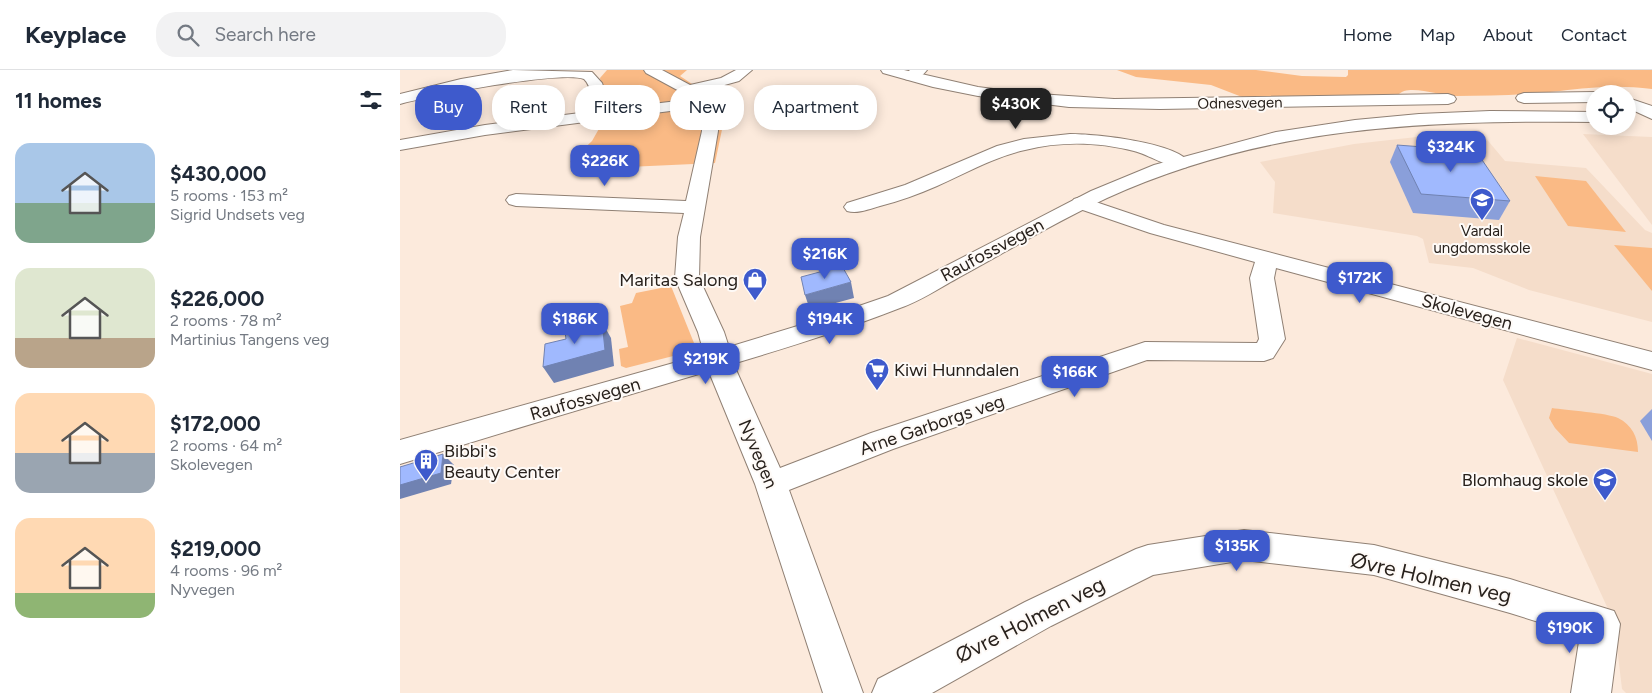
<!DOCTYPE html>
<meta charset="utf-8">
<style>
body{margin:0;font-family:Figtree,sans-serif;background:#f2f2f3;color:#1f2937;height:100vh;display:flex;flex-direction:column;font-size:19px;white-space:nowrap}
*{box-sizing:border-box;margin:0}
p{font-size:16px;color:#747a83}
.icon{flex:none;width:28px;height:28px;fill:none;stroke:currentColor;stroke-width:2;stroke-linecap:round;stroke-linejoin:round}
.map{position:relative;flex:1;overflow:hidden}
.panel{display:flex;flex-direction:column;background:#fff;width:400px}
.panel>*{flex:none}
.hud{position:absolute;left:15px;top:15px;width:475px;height:45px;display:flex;gap:10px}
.fabs{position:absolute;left:1186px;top:15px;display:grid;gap:10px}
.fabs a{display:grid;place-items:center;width:50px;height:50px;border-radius:50%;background:#fff;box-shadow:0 2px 12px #0003;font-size:25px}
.price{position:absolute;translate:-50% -42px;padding:0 11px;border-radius:10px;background:#3e5acc;color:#fff;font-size:16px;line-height:32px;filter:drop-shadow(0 1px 2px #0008)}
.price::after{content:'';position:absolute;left:50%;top:30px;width:15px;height:11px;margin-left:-8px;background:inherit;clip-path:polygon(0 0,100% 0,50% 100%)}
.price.selected{background:#222;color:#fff}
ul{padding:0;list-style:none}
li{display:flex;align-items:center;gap:15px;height:125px;padding:0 15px}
li span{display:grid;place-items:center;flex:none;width:140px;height:100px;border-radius:15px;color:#555}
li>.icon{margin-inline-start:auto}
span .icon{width:60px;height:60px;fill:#fffc;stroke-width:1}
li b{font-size:21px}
h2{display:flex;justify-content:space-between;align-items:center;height:60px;padding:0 15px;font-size:21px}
.chip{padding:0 18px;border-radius:20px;background:#fff;box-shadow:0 2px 12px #0003;font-size:18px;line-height:45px}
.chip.selected{background:#3e5acc;color:#fff}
header{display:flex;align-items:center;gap:30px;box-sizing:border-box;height:70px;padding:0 25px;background:#fff;border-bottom:1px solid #e0e1e3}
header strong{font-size:24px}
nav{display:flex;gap:28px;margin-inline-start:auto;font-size:18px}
.search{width:350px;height:45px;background:#f2f2f3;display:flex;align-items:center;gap:12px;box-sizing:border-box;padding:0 18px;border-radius:20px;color:#747a83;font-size:19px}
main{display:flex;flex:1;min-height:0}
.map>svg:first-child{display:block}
.built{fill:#f5ddca}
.green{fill:#faba85}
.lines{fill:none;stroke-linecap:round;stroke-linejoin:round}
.minor-casing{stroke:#908074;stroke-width:2}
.major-casing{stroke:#908074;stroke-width:2}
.minor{fill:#fff;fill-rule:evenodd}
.major{fill:#fff;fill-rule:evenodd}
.wall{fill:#8a9fda}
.shaded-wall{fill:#7082b2}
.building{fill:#a0b9fe;stroke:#7082b2}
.labels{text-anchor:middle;stroke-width:4;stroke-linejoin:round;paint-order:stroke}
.far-street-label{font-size:15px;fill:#28211c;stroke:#fefaf7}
.far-poi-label{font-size:15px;fill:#28211c;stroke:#fefaf7}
.street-label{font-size:18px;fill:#28211c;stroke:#fefaf7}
.poi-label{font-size:18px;fill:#28211c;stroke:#fefaf7;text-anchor:end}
.near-street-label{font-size:21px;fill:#28211c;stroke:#fefaf7}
</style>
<header>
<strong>Keyplace</strong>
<div class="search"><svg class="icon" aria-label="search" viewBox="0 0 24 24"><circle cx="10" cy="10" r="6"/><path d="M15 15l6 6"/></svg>Search here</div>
<nav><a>Home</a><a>Map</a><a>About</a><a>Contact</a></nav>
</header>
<main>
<section class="panel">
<h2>11 homes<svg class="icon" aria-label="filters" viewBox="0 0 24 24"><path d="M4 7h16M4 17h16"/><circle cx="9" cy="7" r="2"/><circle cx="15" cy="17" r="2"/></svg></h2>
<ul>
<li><span style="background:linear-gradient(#a9c7e8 60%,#7fa58c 0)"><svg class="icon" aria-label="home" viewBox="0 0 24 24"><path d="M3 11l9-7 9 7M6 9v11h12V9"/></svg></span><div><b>$430,000</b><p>5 rooms · 153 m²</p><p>Sigrid Undsets veg</p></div></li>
<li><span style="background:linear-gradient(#dfe7d0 70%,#b9a48a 0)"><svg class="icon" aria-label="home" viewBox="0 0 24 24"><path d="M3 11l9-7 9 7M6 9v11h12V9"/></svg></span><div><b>$226,000</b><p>2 rooms · 78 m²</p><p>Martinius Tangens veg</p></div></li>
<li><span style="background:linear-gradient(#ffd9b3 60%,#9aa5b1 0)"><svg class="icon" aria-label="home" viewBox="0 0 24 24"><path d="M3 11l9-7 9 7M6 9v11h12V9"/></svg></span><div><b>$172,000</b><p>2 rooms · 64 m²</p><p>Skolevegen</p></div></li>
<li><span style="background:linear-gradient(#ffd9b3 75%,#8fb573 0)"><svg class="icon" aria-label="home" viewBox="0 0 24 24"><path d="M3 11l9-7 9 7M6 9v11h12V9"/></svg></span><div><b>$219,000</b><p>4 rooms · 96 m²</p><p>Nyvegen</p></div></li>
</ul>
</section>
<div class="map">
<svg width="1252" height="623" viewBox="0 0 1252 623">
<rect width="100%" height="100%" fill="#fceadc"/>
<g class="built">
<polygon points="1079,60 1105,91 1186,98 1245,160 1252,163 1252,252 1129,220 1073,198 1029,193 1023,169 1017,166 873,143 875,112 860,92 954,74"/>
<polygon points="1183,64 1252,67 1252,155"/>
<polygon points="1117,268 1252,304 1252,623 1226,623 1222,619 1214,552 1103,310"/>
</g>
<g class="green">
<polygon points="207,0 287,0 280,6 321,33 324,50 315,93 206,98 170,92 192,71 208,43 200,8"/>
<path d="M 717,0 L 856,0 L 902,6 L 946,7 L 948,5 L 948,0 L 1252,0 L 1252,19 C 1219,15 1193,17 1160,21 C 1126,25 1091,26 1056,26 C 1040,26 1008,13 998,25 L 855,32 L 811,15 L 736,7 Z"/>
<polygon points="1135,106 1186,111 1226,162 1168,156"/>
<polygon points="1214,175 1252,178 1252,221"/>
<polygon points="271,216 294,273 289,282 226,298 221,296 219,279 228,277 220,236 232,233 236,223"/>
<path d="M 1152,338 C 1165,340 1208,343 1218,348 C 1232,355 1238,367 1238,382 L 1169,373 L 1155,358 L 1149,348 Z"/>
</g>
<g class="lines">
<defs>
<g id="minor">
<path d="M 113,0 L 192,2 L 202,13 L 211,39 L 294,29 L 246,3 L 244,0 L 262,0 L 290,15 L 321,8 L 336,0 L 352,0 L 339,11 L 303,21 L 313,29 L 318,39 L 318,61 L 300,167 L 299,208 L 324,262 L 337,302 L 380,398 L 471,363 L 745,272 L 857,273 L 859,269 L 850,208 L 855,192 L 750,163 L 674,137 L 671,133 L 674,129 L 681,127 L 764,155 L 1252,282 L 1252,300 L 876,198 L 874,208 L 885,269 L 873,288 L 864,291 L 747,290 L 493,379 L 389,420 L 463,623 L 423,623 L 355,414 L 309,302 L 298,262 L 275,208 L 278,167 L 284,143 L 116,136 L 109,134 L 106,130 L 109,126 L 116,124 L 286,131 L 302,61 L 301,37 L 85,65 L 0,80 L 0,70 L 85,55 L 196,41 C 193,32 191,15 184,9 C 162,0 29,26 0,34 L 0,24 L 61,9 Z"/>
<path d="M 510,0 L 527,0 C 522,7 513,11 505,9 L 503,6 Z"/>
<path d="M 670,64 C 695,64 776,72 790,93 L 787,97 C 773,101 750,85 734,81 C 699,72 660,71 625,80 C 594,87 566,103 537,116 C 519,124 499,131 480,136 C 469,139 458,144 447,141 L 444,137 L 447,133 L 505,115 L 597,76 L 624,69 Z"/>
<polygon points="844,460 974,475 1110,509 1214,541 1220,554 1211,623 1171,623 1180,565 1110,543 974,505 844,490 753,505 651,556 532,623 472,623 478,609 625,532 736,479 748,475"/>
</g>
<g id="major">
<polygon points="481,0 504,0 578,17 623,23 714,29 1048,24 1054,26 1056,29 1054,32 1048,34 760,39 669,37 578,26 533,17 483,3"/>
<polygon points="1195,22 1201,24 1195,24 1195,32 1124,33 1118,31 1116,28 1118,25 1124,23"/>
<polygon points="1228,28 1252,36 1252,49 1228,38"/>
<path d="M 1090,41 L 1195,42 L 1195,52 C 1024,50 865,56 707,128 C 655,152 606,182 556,209 C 538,219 520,231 500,238 C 426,267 349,289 272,312 C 181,339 91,366 0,394 L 0,370 L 309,283 L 427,247 L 488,226 L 691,121 L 754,95 L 876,62 L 955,50 L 1019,44 Z"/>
</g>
</defs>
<use href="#minor" class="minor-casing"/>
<use href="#major" class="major-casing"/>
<use href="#minor" class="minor"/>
<use href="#major" class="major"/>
</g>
<g class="wall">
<polygon points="997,75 1110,131 1099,150 1013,143 990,92"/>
<polygon points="1252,339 1252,371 1240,351"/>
</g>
<g class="shaded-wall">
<polygon points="451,212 454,228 410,240 405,225"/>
<polygon points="202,252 211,268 214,296 154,313 143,297"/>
<polygon points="43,384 54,395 51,414 0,429 0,415"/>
</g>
<g class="building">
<polygon points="997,75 1076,81 1110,131 1021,124"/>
<polygon points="442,196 451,212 405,225 401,207"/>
<polygon points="202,252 205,280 143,297 145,274 166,269 165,262"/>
<polygon points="43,384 41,403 0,415 0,397"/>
</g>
<defs>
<symbol id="school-pin" viewBox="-11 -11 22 30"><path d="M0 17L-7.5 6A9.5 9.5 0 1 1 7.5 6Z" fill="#3e5acc" stroke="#fefaf7"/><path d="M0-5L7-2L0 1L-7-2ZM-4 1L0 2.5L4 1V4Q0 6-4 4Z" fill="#fff"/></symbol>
<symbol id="shop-pin" viewBox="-11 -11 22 30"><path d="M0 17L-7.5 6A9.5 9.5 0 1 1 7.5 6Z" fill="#3e5acc" stroke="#fefaf7"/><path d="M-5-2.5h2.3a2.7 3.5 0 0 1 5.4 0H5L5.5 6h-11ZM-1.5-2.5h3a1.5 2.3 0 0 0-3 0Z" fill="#fff"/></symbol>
<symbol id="supermarket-pin" viewBox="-11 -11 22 30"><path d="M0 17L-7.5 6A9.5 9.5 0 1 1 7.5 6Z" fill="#3e5acc" stroke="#fefaf7"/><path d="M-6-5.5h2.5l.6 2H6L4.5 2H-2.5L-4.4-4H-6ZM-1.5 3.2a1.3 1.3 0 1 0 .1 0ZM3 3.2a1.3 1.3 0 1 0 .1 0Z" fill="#fff"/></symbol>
<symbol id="building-pin" viewBox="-11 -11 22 30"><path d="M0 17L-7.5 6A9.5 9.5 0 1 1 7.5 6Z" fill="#3e5acc" stroke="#fefaf7"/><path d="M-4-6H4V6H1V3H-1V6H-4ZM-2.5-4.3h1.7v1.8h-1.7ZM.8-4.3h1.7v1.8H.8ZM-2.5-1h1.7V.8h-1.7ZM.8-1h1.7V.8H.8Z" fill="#fff"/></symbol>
</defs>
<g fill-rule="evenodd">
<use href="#school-pin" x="1068" y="116" width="28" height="38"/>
<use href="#shop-pin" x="341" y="196" width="28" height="38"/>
<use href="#supermarket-pin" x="463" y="286" width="28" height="38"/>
<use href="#building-pin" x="12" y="377" width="28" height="38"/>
<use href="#school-pin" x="1191" y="396" width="28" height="38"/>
</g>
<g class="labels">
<g class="far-street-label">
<text transform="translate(840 33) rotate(-1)" y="5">Odnesvegen</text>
</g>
<g class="far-poi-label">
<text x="1082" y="166">Vardal<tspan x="1082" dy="17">ungdomsskole</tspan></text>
</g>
<g class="street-label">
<text transform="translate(592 180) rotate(-28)" y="6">Raufossvegen</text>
<text transform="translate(1067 242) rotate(15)" y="6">Skolevegen</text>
<text transform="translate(185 329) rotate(-16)" y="6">Raufossvegen</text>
<text transform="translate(532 355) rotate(-19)" y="6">Arne Garborgs veg</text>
<text transform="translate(358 384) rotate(67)" y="6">Nyvegen</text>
</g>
<g class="poi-label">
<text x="338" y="216">Maritas Salong</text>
<text x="494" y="306" text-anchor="start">Kiwi Hunndalen</text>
<text x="44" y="387" text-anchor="start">Bibbi's<tspan x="44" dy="21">Beauty Center</tspan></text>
<text x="1188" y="416">Blomhaug skole</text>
</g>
<g class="near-street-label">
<text transform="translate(1031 508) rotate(13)" y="7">Øvre Holmen veg</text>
<text transform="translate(630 550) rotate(-27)" y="7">Øvre Holmen veg</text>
</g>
</g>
</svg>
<div class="fabs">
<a><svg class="icon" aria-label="locate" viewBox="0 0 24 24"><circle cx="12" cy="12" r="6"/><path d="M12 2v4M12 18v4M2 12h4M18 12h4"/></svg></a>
</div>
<b class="price selected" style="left:616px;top:60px">$430K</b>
<b class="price" style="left:1051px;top:103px">$324K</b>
<b class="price" style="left:205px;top:117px">$226K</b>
<b class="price" style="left:425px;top:210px">$216K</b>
<b class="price" style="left:960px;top:234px">$172K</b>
<b class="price" style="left:175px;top:275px">$186K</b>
<b class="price" style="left:430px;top:275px">$194K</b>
<b class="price" style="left:306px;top:315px">$219K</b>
<b class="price" style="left:675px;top:328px">$166K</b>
<b class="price" style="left:837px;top:502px">$135K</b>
<b class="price" style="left:1170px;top:584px">$190K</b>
<div class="hud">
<a class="chip selected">Buy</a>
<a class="chip">Rent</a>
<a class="chip">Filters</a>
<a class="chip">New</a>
<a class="chip">Apartment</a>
</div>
</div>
</main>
